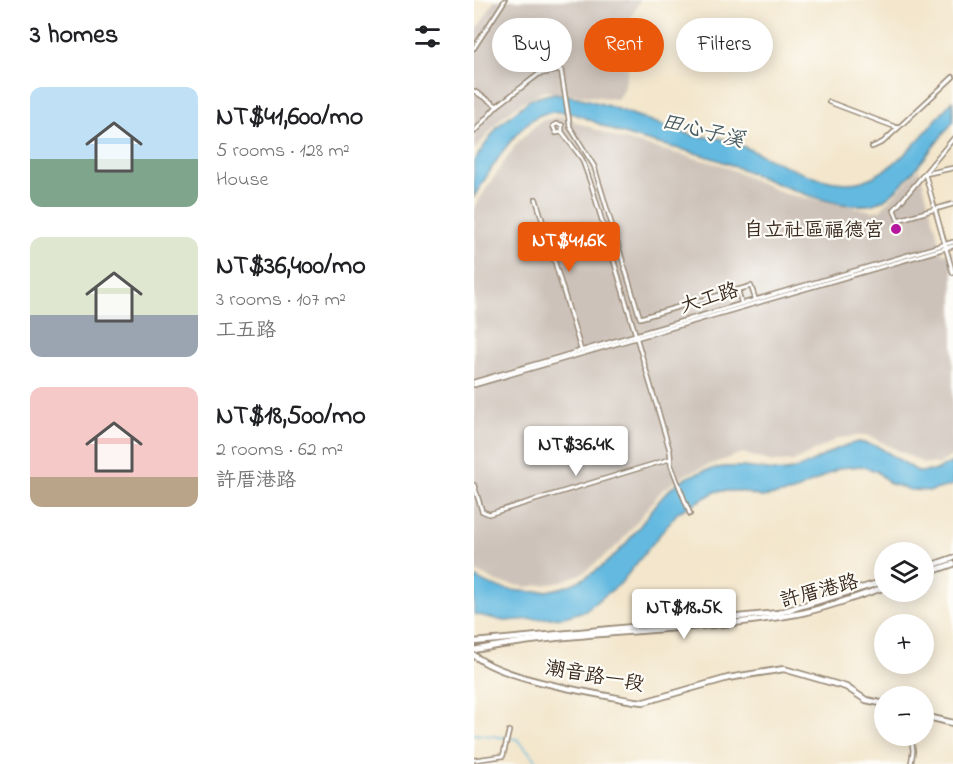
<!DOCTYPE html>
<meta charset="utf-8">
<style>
body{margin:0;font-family:"Indie Flower","LXGW WenKai TC",sans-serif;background:#f2f2f2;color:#202124;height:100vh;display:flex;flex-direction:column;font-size:22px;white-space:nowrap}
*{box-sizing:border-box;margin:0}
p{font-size:20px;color:#757577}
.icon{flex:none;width:33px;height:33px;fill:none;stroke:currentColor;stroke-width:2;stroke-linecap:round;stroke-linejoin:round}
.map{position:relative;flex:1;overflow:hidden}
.sheet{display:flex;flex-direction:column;background:#fff;width:474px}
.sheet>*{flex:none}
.top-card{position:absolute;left:18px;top:18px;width:370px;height:54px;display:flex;gap:12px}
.buttons{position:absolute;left:400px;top:542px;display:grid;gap:12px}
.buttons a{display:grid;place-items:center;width:60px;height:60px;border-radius:50%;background:#fff;box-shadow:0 3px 15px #0003;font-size:30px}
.price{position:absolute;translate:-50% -51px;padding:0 14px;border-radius:6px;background:#fff;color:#222;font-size:20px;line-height:39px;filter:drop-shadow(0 2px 3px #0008)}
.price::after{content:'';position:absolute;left:50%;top:36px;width:18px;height:14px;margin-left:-9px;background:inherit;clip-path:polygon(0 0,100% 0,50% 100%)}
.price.on{background:#ea580c;color:#fff}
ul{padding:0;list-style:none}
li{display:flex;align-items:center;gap:18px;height:150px;padding:0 30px}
li span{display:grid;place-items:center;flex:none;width:168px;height:120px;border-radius:12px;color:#555}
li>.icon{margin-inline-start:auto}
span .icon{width:72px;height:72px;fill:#fffc;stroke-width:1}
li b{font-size:26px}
h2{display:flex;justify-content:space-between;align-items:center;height:72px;padding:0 30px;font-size:26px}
.chip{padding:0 21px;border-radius:27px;background:#fff;box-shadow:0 3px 15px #0003;font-size:21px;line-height:54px}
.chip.on{background:#ea580c;color:#fff}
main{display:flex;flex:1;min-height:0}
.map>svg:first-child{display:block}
.industrial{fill:#cdc2b9}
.water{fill:#63b9e0;stroke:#4f727f;stroke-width:1.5}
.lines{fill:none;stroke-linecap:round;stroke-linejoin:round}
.stream{stroke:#63b9e0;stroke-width:1.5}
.minor-casing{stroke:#978875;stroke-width:6}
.tertiary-casing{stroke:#978875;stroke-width:8}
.minor{stroke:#fff;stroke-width:3}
.tertiary{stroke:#fff;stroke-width:4.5}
.poi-dot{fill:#b5179e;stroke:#fdfcf7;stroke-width:2}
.labels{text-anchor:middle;stroke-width:4.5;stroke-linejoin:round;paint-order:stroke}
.poi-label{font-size:20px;fill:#3b2a1e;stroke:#fdfcf7;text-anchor:end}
.street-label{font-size:20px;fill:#3b2a1e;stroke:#fdfcf7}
.water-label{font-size:21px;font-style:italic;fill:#495c62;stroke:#fdfcf7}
</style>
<main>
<section class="sheet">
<h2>3 homes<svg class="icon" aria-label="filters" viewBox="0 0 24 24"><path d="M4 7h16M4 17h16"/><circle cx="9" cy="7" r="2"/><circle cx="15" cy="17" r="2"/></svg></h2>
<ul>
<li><span style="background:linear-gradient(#bfe0f5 60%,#7fa58c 0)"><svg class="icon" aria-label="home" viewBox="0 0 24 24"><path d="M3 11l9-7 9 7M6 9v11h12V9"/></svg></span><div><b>NT$41,600/mo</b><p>5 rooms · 128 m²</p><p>House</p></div></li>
<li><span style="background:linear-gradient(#dfe7d0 65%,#9aa5b1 0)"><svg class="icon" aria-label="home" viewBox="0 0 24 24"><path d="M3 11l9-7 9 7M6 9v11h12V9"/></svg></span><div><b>NT$36,400/mo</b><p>3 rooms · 107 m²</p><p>工五路</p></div></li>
<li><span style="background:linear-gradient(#f6c9c9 75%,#b9a48a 0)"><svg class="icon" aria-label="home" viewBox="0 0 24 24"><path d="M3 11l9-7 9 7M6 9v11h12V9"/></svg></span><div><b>NT$18,500/mo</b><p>2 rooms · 62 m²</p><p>許厝港路</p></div></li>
</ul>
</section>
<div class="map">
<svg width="479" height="764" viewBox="0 0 479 764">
<rect width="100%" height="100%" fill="#fdfcf7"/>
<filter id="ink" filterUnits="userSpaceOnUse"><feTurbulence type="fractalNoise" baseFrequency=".0167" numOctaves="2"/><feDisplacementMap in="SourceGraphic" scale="12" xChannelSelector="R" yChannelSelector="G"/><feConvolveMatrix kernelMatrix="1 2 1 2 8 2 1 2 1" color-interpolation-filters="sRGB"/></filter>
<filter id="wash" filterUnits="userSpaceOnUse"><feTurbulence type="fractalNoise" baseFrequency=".008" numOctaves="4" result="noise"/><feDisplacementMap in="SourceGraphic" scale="24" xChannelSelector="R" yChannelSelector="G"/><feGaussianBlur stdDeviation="1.35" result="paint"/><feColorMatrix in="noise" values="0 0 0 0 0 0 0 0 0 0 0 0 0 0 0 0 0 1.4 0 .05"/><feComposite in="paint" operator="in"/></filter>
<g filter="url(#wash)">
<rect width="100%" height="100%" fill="#f3e6cc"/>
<g class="industrial">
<polygon points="21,0 166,0 140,53 156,59 150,89 143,99 70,91 51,100 27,118 0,151 0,34"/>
<polygon points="87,116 143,138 247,165 311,194 399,211 406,210 445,169 469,254 479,251 479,455 465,464 450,463 393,435 365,438 321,461 299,462 268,453 214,473 188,490 145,544 109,573 82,583 53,587 22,582 0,570 0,207 42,144 66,121"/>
</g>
<g class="water">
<path d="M 80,93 C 126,99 170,120 214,134 C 227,138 242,136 255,141 C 291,153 349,192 388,181 C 426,169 454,128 479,100 L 479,122 C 461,143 428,192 405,202 C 367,218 282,173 244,160 C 212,149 179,144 147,133 C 122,125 97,105 69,114 C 43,122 14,174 0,197 L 0,161 L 24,126 L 57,99 Z"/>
<path d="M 385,442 L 403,446 L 445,472 L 460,471 L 479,462 L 479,485 L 457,491 L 437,490 L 417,484 L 402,471 L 387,466 L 366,468 L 319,492 L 302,495 L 287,497 L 266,491 L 243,491 L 204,512 L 146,584 L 110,611 L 90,617 L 30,621 L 0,614 L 0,576 C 14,587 29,589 47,591 C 95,597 134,568 162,531 C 178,511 191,487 216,476 C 237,467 255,465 278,468 C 293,469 304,474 318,470 C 343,463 357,447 385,442 Z"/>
</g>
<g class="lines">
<polyline class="stream" points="0,734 43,739 66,764"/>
</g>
</g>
<g filter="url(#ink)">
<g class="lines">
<defs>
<g id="minor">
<polyline points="0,48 31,0"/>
<polyline points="0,91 23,106"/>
<polyline points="355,102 424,128 479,77"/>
<polyline points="0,132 23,106 65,74 87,70 96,127 120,166 166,318 277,286 281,298"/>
<polyline points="88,132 82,133 79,126 82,124 88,125 88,132 108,159 118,187 196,451 197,465 216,514"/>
<polyline points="479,139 420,210 424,220 479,204"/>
<polyline points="398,147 409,142 424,128"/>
<polyline points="451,174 479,273"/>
<polyline points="451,174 479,168"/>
<polyline points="62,199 107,350"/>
<polyline points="264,290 267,302"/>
<polyline points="0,382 479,242"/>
<polyline points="0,385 479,246"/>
<polyline points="0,485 8,511 15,514 196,459"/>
<polyline points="437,735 439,751 437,764"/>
<polyline points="0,760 29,756 35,731"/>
</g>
<g id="tertiary">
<polyline points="450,568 479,558"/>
<polyline points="450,574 479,564"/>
<polyline points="0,642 304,613 411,581"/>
<path d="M 0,650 C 107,629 216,633 323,614 C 353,608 382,597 411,587"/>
<path d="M 0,655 C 27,679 122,694 160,701 L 170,702 L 254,678 L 310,669 L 372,687 L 392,700 L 411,704"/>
<polyline points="450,716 479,723"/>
</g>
</defs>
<use href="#minor" class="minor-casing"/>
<use href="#tertiary" class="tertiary-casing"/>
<use href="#minor" class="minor"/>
<use href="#tertiary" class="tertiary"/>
</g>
</g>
<circle class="poi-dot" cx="422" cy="229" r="6"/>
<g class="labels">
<g class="poi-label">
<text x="410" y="236">自立社區福德宮</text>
</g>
<g class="street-label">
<text transform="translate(235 297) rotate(-17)" y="7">大工路</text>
<text transform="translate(345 590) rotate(-15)" y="7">許厝港路</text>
<text transform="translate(121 675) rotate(10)" y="7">潮音路一段</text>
</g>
<g class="water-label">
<text transform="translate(229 130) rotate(14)" y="7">田心子溪</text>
</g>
</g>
</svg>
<div class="buttons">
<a><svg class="icon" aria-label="layers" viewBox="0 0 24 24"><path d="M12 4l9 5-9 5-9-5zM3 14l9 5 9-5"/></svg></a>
<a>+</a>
<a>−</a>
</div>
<b class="price on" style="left:95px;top:273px">NT$41.6K</b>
<b class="price" style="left:102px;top:477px">NT$36.4K</b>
<b class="price" style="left:210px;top:640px">NT$18.5K</b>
<div class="top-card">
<a class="chip">Buy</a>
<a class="chip on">Rent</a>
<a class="chip">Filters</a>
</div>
</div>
</main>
